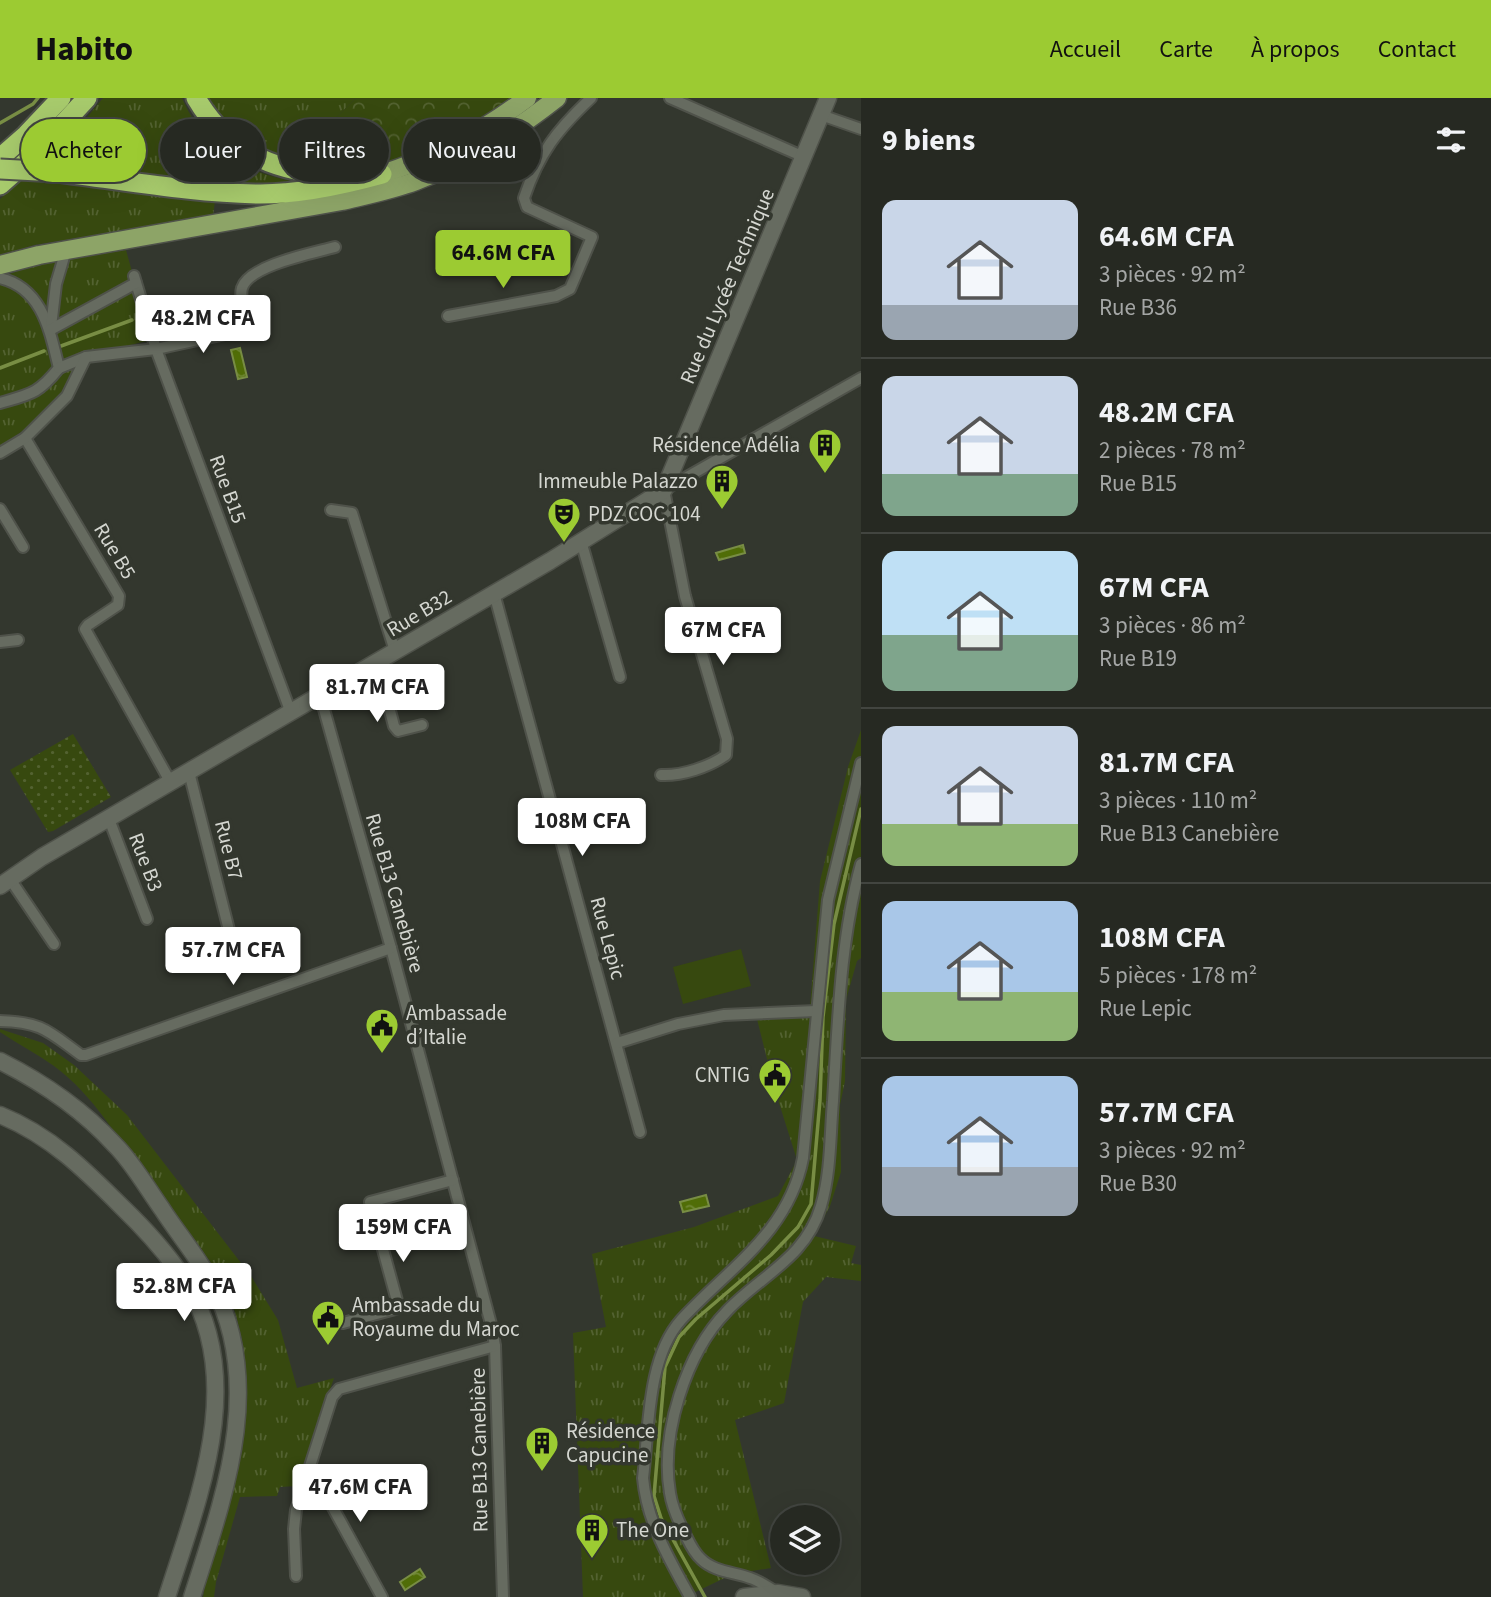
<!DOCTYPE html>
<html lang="fr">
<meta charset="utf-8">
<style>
body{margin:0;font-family:"Source Sans 3",sans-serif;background:#2e312a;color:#f1f3f6;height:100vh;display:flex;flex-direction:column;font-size:26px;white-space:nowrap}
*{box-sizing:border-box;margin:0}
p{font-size:23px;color:#a4a6a5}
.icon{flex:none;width:38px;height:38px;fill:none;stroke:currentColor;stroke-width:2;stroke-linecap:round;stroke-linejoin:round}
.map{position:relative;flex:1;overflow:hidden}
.sheet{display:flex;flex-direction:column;background:#262922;width:630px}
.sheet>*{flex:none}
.banner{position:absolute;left:21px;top:21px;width:665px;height:63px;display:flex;gap:14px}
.buttons{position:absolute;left:770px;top:1407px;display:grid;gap:14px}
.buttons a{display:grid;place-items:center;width:70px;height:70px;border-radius:50%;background:#262922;box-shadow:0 7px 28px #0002,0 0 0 2px #424540;font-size:35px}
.price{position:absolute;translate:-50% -60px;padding:0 16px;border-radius:7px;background:#fff;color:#222;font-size:23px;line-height:46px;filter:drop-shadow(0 2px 4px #0008)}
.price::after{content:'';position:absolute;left:50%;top:42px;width:21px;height:16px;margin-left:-10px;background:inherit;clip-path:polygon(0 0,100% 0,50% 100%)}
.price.current{background:#9ccb32;color:#111}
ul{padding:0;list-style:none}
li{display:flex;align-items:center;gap:21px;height:175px;padding:0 21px}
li+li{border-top:2px solid #424540}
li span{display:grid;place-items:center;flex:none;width:196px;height:140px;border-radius:14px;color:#555}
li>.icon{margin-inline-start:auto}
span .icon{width:84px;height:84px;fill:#fffc;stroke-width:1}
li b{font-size:30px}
h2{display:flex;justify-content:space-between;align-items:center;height:84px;padding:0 21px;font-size:30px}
.chip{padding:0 24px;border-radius:32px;background:#262922;box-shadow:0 7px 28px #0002,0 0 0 2px #424540;font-size:24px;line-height:63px}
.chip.current{background:#9ccb32;color:#111}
header{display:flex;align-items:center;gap:42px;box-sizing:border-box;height:98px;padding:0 35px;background:#9ccb32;color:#111}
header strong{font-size:33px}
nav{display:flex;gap:38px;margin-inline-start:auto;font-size:24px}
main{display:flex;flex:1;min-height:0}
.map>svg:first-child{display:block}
.grass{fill:url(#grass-tufts)}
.forest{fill:url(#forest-crowns)}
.park{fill:#37490f}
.garden{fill:url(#garden-dots)}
.water{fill:url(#water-ripples);stroke:#788d44;stroke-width:2}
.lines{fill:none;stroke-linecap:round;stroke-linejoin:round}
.stream{stroke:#788d44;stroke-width:3.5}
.street-casing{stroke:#4f524a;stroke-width:14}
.secondary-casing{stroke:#4f524a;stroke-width:19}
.primary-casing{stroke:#4f524a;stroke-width:21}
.highway-casing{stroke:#4f524a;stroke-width:23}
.street{stroke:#666b60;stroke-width:10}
.secondary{stroke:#666b60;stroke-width:16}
.primary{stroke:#8da467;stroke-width:18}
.highway{stroke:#a7ca6c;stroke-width:19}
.highway-bridge-casing{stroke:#4f524a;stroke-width:23;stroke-linecap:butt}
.highway-bridge{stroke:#a7ca6c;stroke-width:19}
.labels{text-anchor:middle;stroke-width:7;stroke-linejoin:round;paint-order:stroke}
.street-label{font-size:21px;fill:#d5d7d1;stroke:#33372e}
.poi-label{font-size:21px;fill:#d5d7d1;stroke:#33372e;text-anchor:start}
</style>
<header>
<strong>Habito</strong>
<nav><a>Accueil</a><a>Carte</a><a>À propos</a><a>Contact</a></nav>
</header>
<main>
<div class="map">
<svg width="861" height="1499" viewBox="0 0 861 1499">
<defs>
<pattern id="grass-tufts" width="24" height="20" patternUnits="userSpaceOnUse" patternTransform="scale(1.75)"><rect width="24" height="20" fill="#37490f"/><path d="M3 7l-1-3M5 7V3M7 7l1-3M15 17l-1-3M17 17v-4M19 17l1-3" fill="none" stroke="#536231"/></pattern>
<pattern id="forest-crowns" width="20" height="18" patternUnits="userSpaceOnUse" patternTransform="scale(1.75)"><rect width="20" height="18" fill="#37490f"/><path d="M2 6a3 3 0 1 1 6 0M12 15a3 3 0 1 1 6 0" fill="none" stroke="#536231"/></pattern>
<pattern id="garden-dots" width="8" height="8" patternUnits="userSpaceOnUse" patternTransform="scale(1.75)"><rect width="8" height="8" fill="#37490f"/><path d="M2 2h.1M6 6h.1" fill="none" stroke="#536231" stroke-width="1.8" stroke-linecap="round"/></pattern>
<pattern id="water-ripples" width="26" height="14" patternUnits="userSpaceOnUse" patternTransform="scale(1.75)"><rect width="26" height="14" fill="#506d07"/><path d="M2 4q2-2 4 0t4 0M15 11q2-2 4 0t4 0" fill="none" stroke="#708836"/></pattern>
</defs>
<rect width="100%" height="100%" fill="#33372e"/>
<g class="grass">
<path d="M 103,0 L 182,0 C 203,48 241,73 291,83 L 263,86 L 218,84 L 41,64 L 83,24 Z"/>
<polygon points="203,0 356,0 296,59 324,69 275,61 232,34"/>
<polygon points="22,82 215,103 213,118 34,147 0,158 0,101"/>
<path d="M 126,152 L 151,242 L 88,257 C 62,299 43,322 0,348 L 0,179 L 39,166 Z"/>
<polygon points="861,632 861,860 857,863 846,902 845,983 840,1007 841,1074 830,1108 814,1138 856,1148 851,1165 861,1167 861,1183 826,1179 803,1204 784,1305 735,1322 771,1470 733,1476 685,1499 583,1499 573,1235 606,1229 592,1156 694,1129 778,1098 797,1062 774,989 755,913 810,909 820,783 848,669"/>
<path d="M 0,931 L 43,945 L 74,967 L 127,1017 L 251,1178 L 278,1222 L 297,1290 L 334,1280 L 297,1388 L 280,1389 L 277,1398 L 240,1399 L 216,1484 L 214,1499 L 203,1499 L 205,1487 C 230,1403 258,1331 242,1242 C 238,1224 233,1203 224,1186 C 203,1149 175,1117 149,1083 C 120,1044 94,997 54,968 C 37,956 18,946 0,934 Z"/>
</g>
<path class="forest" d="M 356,0 L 513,0 C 466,38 388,76 326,69 C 316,68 305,62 296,59 Z"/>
<polygon class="park" points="741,851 751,888 683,906 673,869"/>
<polygon class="garden" points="73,636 111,699 53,733 48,734 10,672"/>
<g class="water">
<polygon points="240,250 247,279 238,281 231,252"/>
<polygon points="743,447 745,455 719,462 716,455"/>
<polygon points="706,1097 709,1108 683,1114 680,1104"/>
<polygon points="420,1471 425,1479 405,1492 400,1484"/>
</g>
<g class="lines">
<g class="stream">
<polyline points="0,25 33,6 38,0"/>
<polyline points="61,248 132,222"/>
<polyline points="0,270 44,253"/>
<polyline points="705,1499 661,1420 654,1398 665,1269 679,1239 696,1221 771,1157 798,1129 811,1106 820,1002 823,919 834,826 861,711"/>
</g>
<defs>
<g id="street">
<polyline points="670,0 804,59"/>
<polyline points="821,17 861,31"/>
<polyline points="134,178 156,251 291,615"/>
<path d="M 0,180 C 43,190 50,234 59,270 C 38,296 31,296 0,305"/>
<path d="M 448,218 L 556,198 L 570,191 L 592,139 L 527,109 L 524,100 C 539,55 557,32 591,0"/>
<polyline points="51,229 56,186 66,152"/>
<polyline points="50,232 136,185"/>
<path d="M 59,270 L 86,259 L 156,251 L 244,232 L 248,227 C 246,217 239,200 242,190 C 249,167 314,155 335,149"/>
<polyline points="25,340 119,498 118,507 88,527 85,531 171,685"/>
<polyline points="0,355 25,340 67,298 86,259"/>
<polyline points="0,411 23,449"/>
<polyline points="331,412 352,415 395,553"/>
<polyline points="581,443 620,579"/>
<polyline points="494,495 640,1034"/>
<polyline points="0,544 18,542"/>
<polyline points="377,563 394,628 398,633 422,627"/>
<polyline points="320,597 391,850 492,1230 495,1248 503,1499"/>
<polyline points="189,674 231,840"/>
<path d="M 661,677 C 682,678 709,669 726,657 L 727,641 L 685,498 L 664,392 L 861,280"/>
<polyline points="109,721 147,821"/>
<polyline points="10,781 54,846"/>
<path d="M 0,923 C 43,924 49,934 81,957 L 86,957 L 391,850"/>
<polyline points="617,945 678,926 724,917 816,913"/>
<polyline points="343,1225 399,1210 370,1104 453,1082"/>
<polyline points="309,1372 320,1386 382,1499"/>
<polyline points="296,1478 294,1431 296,1412 332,1299 339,1291 495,1248"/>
<path d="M 778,1495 C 769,1490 760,1483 750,1480 C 734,1474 714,1474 701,1461 C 693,1454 689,1444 684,1434 C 678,1422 672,1408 670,1395 C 660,1336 686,1255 727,1213 C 761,1177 806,1160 821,1108 C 831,1074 830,1038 833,1003 C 838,924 840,842 861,766"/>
<path d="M 690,1499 C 669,1461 647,1424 643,1380 C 649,1331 647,1260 681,1222 C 729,1170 789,1134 803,1060 L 828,802 L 861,665"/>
</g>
<g id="secondary">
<polyline points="0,788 42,759 550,463 664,392 828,0"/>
<path d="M 0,963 C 42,984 83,1012 115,1047 C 133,1065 147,1090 162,1111 C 178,1136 199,1160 212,1186 C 266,1286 224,1399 192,1499"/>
<path d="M 0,1017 C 50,1037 85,1072 122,1109 C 147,1133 169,1157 187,1186 C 247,1284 198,1401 167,1499"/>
<polyline points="744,1499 778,1495 802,1499"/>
</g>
<g id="primary">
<path d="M 382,76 C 436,59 482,34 527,0"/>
<path d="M 0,167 L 39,157 L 342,103 C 367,97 392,92 416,83 C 467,64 515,33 557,0"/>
</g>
<g id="highway">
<path d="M 196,0 C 230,58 281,76 346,78"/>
<polyline points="0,60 26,37 61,0"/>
<path d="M 56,74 C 123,82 192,95 260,96 C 301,96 342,87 382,76"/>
<polyline points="0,87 35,56 87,0"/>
</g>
</defs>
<use href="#street" class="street-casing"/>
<use href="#secondary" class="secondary-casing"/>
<use href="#primary" class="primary-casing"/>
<use href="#highway" class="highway-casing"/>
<use href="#street" class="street"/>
<use href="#secondary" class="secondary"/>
<use href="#primary" class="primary"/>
<use href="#highway" class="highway"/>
<defs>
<polyline id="highway-bridge" points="0,71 56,74"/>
</defs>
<use href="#highway-bridge" class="highway-bridge-casing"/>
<use href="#highway-bridge" class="highway-bridge"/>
</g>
<defs>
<symbol id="building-pin" viewBox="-11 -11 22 30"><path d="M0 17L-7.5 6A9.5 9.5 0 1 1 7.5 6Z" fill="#9ccb32" stroke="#33372e"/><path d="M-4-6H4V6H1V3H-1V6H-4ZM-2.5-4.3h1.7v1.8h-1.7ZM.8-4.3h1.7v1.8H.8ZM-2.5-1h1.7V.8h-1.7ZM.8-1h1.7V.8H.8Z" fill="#111"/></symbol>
<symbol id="theatre-pin" viewBox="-11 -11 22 30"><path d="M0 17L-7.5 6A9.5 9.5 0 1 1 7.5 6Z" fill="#9ccb32" stroke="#33372e"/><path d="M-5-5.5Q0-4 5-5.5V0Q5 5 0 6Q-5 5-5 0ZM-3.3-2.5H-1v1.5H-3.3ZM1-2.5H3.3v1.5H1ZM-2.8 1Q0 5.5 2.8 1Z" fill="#111"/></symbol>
<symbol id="civic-pin" viewBox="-11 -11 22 30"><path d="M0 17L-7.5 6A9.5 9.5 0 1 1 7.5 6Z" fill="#9ccb32" stroke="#33372e"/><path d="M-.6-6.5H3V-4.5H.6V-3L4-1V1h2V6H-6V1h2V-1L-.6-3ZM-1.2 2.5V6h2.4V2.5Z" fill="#111"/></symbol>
</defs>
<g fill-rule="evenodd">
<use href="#building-pin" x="806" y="328" width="38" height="52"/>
<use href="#building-pin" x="703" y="364" width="38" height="52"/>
<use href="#theatre-pin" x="545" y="397" width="38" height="52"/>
<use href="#civic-pin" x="363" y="908" width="38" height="52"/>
<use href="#civic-pin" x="756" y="958" width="38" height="52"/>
<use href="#civic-pin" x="309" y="1200" width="38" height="52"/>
<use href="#building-pin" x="523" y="1326" width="38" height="52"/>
<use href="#building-pin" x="573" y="1413" width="38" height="52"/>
</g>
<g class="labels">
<g class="street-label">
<text transform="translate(727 188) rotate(-67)" y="7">Rue du Lycée Technique</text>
<text transform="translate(228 391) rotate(70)" y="7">Rue B15</text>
<text transform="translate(115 453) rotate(59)" y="7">Rue B5</text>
<text transform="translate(419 515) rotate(-31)" y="7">Rue B32</text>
<text transform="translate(229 752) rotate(76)" y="7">Rue B7</text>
<text transform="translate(146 764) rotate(69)" y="7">Rue B3</text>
<text transform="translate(395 795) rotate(74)" y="7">Rue B13 Canebière</text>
<text transform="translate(608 840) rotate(75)" y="7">Rue Lepic</text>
<text transform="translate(479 1352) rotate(-91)" y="7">Rue B13 Canebière</text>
</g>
<g class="poi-label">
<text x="800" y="354" text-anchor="end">Résidence Adélia</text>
<text x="698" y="390" text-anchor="end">Immeuble Palazzo</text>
<text x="588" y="423">PDZ COC 104</text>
<text x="406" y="922">Ambassade<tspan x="406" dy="24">d’Italie</tspan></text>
<text x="750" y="984" text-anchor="end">CNTIG</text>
<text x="352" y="1214">Ambassade du<tspan x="352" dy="24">Royaume du Maroc</tspan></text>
<text x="566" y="1340">Résidence<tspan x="566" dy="24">Capucine</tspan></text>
<text x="616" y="1439">The One</text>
</g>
</g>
</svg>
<div class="buttons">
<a><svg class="icon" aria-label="layers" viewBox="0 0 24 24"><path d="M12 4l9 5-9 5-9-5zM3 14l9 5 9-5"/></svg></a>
</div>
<b class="price current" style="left:503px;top:192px">64.6M CFA</b>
<b class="price" style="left:203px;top:257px">48.2M CFA</b>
<b class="price" style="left:723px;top:569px">67M CFA</b>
<b class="price" style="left:377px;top:626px">81.7M CFA</b>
<b class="price" style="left:582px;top:760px">108M CFA</b>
<b class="price" style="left:233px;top:889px">57.7M CFA</b>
<b class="price" style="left:403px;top:1166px">159M CFA</b>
<b class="price" style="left:184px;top:1225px">52.8M CFA</b>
<b class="price" style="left:360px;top:1426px">47.6M CFA</b>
<div class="banner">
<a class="chip current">Acheter</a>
<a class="chip">Louer</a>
<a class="chip">Filtres</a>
<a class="chip">Nouveau</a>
</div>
</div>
<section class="sheet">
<h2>9 biens<svg class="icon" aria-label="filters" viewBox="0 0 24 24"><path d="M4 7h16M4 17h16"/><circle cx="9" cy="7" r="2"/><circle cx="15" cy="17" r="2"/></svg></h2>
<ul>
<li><span style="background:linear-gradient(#c9d6e8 75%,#9aa5b1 0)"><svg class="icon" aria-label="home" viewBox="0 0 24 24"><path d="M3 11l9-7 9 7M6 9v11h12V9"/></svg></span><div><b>64.6M CFA</b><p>3 pièces · 92 m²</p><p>Rue B36</p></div></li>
<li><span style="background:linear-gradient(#c9d6e8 70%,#7fa58c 0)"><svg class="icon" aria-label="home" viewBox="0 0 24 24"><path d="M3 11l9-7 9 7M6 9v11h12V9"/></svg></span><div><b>48.2M CFA</b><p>2 pièces · 78 m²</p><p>Rue B15</p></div></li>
<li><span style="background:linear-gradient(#bfe0f5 60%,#7fa58c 0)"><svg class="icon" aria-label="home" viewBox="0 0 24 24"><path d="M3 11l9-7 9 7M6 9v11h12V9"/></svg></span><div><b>67M CFA</b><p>3 pièces · 86 m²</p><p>Rue B19</p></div></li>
<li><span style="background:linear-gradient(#c9d6e8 70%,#8fb573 0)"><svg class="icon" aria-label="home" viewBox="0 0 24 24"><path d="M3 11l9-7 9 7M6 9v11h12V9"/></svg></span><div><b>81.7M CFA</b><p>3 pièces · 110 m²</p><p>Rue B13 Canebière</p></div></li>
<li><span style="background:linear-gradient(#a9c7e8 65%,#8fb573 0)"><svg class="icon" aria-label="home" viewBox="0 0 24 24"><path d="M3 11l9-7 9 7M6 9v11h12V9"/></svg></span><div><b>108M CFA</b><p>5 pièces · 178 m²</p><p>Rue Lepic</p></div></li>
<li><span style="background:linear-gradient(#a9c7e8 65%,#9aa5b1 0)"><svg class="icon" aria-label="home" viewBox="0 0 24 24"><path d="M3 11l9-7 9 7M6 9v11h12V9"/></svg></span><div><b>57.7M CFA</b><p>3 pièces · 92 m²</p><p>Rue B30</p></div></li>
</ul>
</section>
</main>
